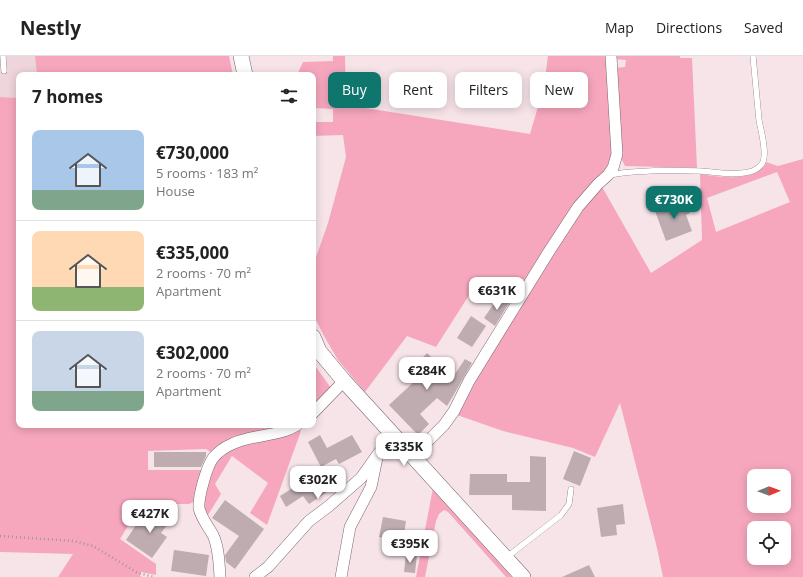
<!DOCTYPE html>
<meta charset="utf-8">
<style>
body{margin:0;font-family:"Open Sans",sans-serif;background:#f2f2f2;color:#222;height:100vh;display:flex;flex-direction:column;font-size:15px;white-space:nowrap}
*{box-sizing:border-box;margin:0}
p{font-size:13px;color:#767676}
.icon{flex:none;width:22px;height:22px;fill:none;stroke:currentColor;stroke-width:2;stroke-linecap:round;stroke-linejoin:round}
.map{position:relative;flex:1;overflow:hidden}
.panel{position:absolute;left:16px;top:16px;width:300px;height:356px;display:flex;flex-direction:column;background:#fff;border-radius:8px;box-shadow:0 2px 10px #0003}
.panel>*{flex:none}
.hud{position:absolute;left:328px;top:16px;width:380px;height:36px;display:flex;gap:8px}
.needle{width:26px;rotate:89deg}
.fabs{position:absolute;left:747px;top:413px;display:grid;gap:8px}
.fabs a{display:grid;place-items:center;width:44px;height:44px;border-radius:8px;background:#fff;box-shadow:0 2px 10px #0003;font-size:20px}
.price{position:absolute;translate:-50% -34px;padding:0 9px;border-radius:8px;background:#fff;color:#222;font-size:13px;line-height:26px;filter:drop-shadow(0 1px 2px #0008)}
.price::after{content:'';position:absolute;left:50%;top:24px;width:12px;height:9px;margin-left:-6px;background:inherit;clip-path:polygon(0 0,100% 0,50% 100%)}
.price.selected{background:#0f766e;color:#fff}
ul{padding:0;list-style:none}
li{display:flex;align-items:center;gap:12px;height:100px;padding:0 16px}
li+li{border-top:1px solid #e0e0e0}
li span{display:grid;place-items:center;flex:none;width:112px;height:80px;border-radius:8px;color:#555}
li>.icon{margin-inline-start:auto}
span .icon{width:48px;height:48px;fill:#fffc;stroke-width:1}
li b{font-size:17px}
h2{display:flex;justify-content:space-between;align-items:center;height:48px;padding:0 16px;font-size:17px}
.chip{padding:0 14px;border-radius:8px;background:#fff;box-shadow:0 2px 10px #0003;font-size:14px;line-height:36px}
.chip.selected{background:#0f766e;color:#fff}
header{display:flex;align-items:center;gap:24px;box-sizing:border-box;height:56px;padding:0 20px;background:#fff;border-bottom:1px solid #e0e0e0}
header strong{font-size:19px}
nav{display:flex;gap:22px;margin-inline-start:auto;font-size:14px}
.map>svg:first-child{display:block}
.built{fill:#eed4db}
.green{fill:#f6a7be;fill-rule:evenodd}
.building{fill:#beacb0}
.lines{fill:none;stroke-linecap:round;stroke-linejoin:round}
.lane-casing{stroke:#76666a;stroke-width:6}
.street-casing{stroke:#76666a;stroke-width:12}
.secondary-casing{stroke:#76666a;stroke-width:16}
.path{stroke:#a29498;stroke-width:2.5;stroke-dasharray:1 3;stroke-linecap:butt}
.lane{stroke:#fff;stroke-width:5.5}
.street{stroke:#fff;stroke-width:11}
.secondary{stroke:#fff;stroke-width:15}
</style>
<header>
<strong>Nestly</strong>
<nav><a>Map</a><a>Directions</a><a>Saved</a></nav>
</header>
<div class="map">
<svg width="803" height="521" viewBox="0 0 803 521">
<rect width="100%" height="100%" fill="#f7e4e9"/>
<polygon class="built" points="0,0 35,0 37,19 19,19 19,42 0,41"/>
<g class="green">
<polygon points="35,0 229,0 233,19 37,19"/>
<polygon points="333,0 345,0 346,49 530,78 544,30 548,0 606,0 613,97 604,117 522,230 513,241 480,222 436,291 407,280 365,336 338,304 324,280 313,258 313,210 328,167 346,101 343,79 313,80 313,66 333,66 333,53 313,52 313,19 289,19 298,17 303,6 333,5"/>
<polygon points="614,0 680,0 680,2 692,2 697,112 625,110 622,104 614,12 625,11 626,4 614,3"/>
<polygon points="0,41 19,42 19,369 289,369 212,397 206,393 148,395 148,414 205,414 194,446 189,448 153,448 147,457 139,452 120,483 156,508 156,519 141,516 140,520 142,521 58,521 73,498 0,496"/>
<path d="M 803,103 L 803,521 L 663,521 L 657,492 L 620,347 L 595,401 L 573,392 L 503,375 L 457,359 L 475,320 L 583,151 L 601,129 L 651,217 L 702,184 L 700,118 C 718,121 759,127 766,106 L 778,110 ZM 777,116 L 790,146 L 716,176 L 707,142 ZM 754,420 L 784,420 L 784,450 L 754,450 ZM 754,472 L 784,472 L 784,502 L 754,502 Z"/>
<polygon points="313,307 331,332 313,352"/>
<polygon points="296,372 301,375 267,469 250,457 268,427 232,400 215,428 221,438 208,459 203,454 204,437 210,417 220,401 235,389"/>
<polygon points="433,432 512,521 506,521 448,456 444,454 439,458 436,465 425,521 416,521"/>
</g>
<g class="building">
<polygon points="685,144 690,157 686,159 692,175 666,185 655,155"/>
<polygon points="499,240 509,247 495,270 484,262"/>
<polygon points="471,260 486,270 472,291 457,282"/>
<polygon points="427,297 453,321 465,303 472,307 453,340 447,350 437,342 420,358 429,368 418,379 389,349 417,323 409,316"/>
<polygon points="320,379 327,392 352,379 362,396 339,408 336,403 321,411 308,386"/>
<polygon points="574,395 591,402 580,430 563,423"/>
<polygon points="154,396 206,396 206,400 201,411 154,411"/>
<polygon points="530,400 546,401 546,455 512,454 512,439 469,439 470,418 507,418 507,426 530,426"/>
<polygon points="318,416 330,434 309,448 303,440 286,451 280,440"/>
<polygon points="225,444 264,473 235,513 226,506 225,499 239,480 212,462"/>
<polygon points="623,448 625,468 616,469 617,479 601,481 597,452"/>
<polygon points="157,454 171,464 161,477 167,481 152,502 126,484 140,463 147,468"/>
<polygon points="383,461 406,465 402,493 388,490 389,483 379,481"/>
<polygon points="174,494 209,499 206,520 171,515"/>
<polygon points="406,498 417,499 415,517 404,516"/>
<polygon points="589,509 595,521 562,521"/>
</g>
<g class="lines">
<defs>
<g id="lane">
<polyline points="3,0 4,15"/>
<path d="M 609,119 C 636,114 672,114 700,115 C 716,116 733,120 749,116 C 754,115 761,111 763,106 C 767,96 761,75 759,64 C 757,43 755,21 753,0"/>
<polyline points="507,501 561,459 569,448 571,433"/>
</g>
<g id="street">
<polyline points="313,357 344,325"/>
<polyline points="412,399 426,387 444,369 454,355 469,325 548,197 578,151 598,128 608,119 613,112 617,98 611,0"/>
<path d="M 220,521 C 219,507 219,492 213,479 C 208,470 201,462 199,452 C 198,441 207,410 213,402 C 218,396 225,391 232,388 C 253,378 278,381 297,369"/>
<polyline points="255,521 268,511 309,465 329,450 361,422 378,398 394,380"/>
<polyline points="341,521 350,471 371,431 377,402"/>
</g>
<g id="secondary">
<polyline points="241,0 245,19"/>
<polyline points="313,281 319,295 344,325 523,521"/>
</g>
</defs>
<use href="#lane" class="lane-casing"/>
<use href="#street" class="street-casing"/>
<use href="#secondary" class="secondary-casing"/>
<polyline class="path" points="0,480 74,485 93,490 138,517 155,521"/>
<use href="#lane" class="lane"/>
<use href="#street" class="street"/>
<use href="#secondary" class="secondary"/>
</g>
</svg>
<div class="fabs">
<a><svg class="needle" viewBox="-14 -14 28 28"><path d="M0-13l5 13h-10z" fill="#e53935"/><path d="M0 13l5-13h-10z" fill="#767676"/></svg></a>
<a><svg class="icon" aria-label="locate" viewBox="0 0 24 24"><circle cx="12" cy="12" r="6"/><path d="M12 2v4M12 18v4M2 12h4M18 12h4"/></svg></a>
</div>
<b class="price selected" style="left:674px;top:164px">€730K</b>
<b class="price" style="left:497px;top:255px">€631K</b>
<b class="price" style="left:427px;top:335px">€284K</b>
<b class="price" style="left:404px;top:411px">€335K</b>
<b class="price" style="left:318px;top:444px">€302K</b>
<b class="price" style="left:150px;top:478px">€427K</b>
<b class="price" style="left:410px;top:508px">€395K</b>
<div class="hud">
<a class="chip selected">Buy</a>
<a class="chip">Rent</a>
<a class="chip">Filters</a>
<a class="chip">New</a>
</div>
<section class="panel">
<h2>7 homes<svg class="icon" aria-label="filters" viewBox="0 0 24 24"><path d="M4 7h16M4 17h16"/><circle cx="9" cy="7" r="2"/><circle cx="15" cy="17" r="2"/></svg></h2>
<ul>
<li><span style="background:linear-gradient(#a9c7e8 75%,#7fa58c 0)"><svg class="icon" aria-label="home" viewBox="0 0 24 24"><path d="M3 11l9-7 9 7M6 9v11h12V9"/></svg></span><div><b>€730,000</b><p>5 rooms · 183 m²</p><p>House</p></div></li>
<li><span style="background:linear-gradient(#ffd9b3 70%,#8fb573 0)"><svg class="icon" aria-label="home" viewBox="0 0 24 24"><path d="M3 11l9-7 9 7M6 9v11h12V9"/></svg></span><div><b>€335,000</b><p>2 rooms · 70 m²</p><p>Apartment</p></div></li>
<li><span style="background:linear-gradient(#c9d6e8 75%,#7fa58c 0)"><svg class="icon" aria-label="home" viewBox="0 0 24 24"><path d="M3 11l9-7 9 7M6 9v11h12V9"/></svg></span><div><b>€302,000</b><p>2 rooms · 70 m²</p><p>Apartment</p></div></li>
</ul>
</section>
</div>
